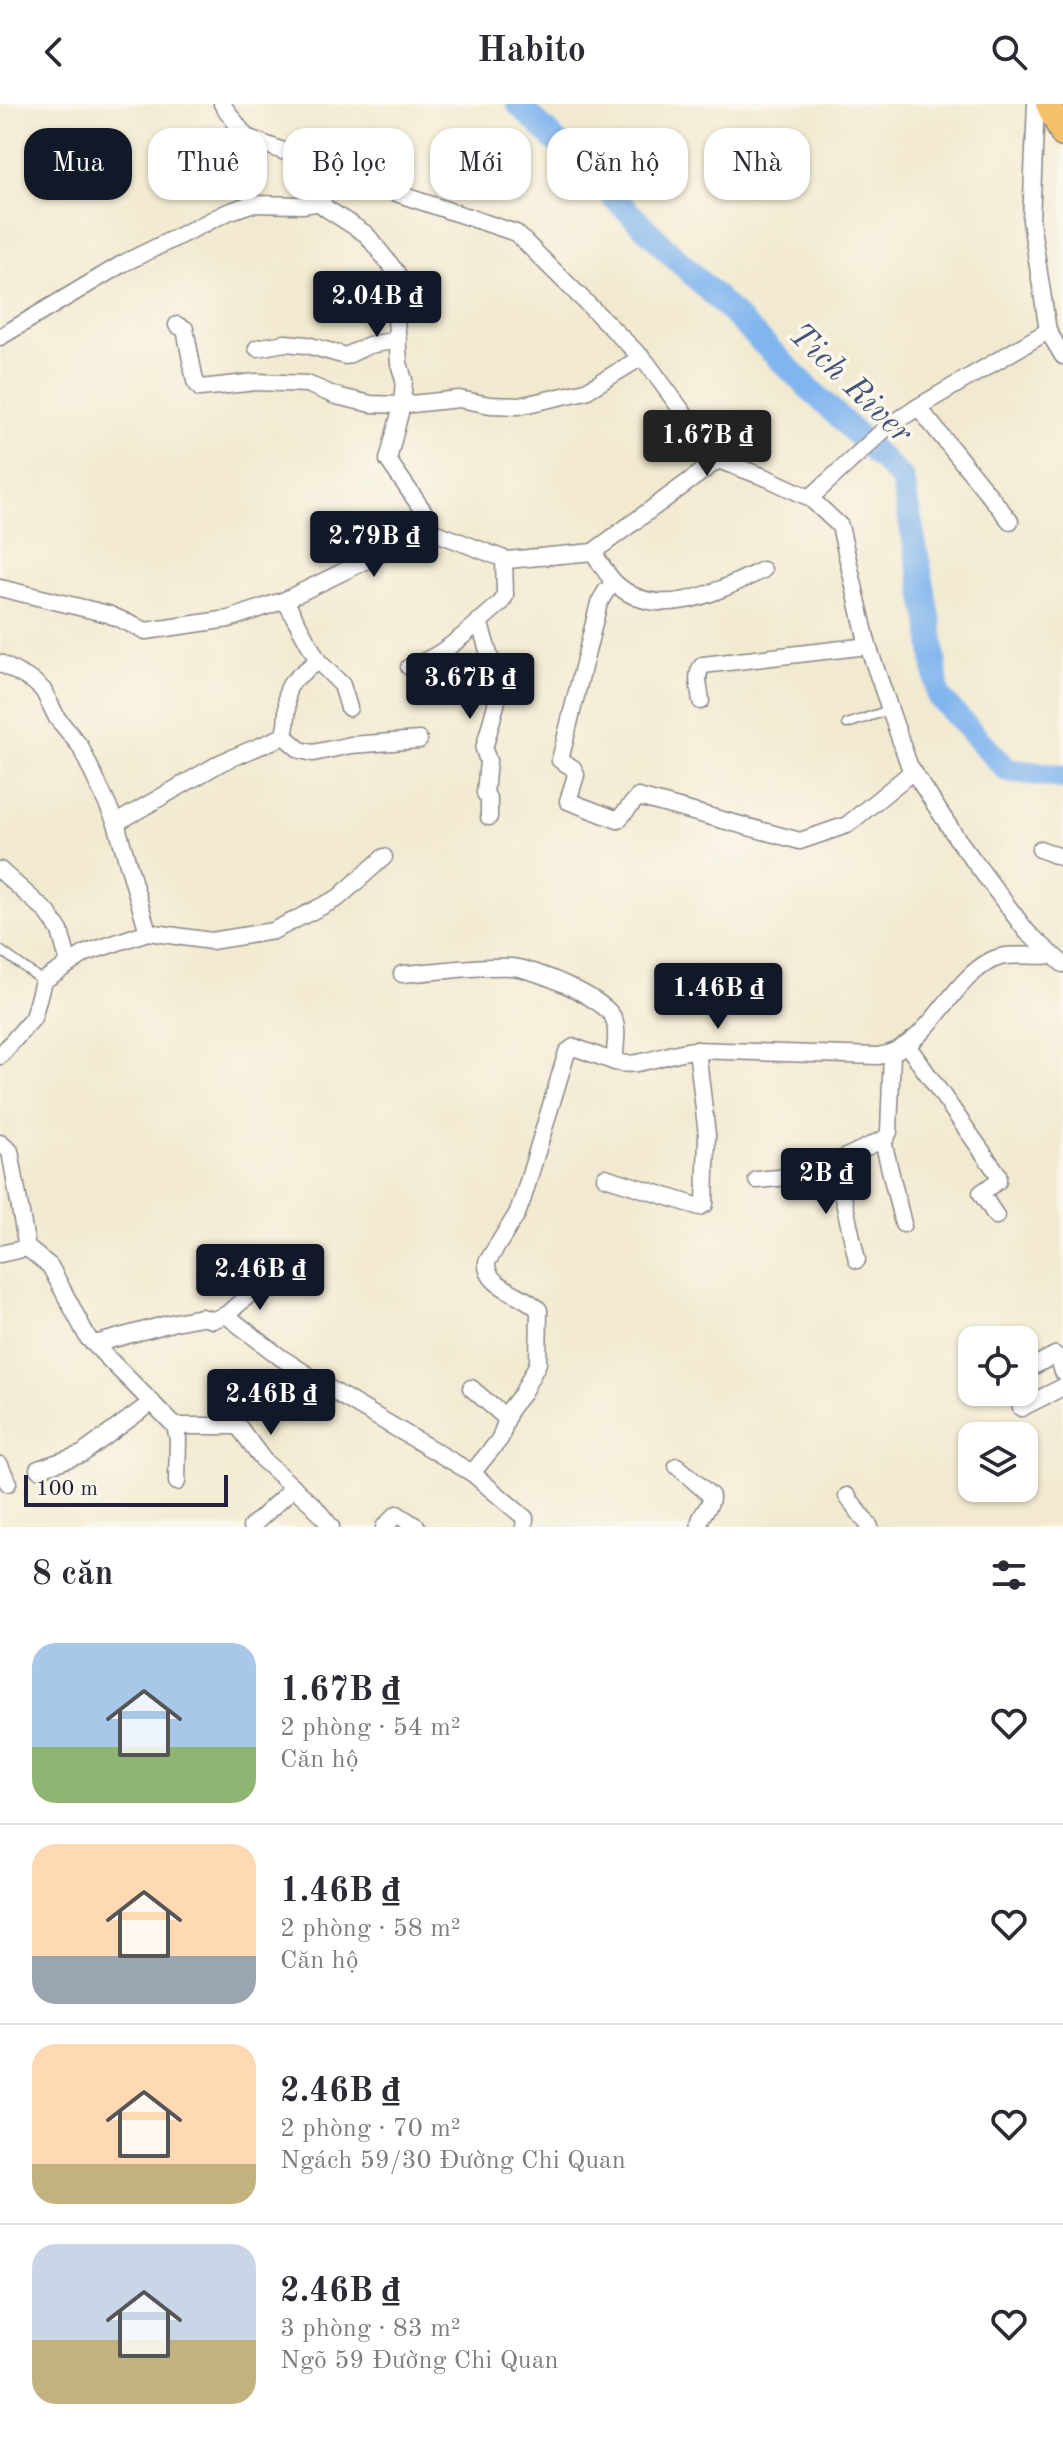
<!DOCTYPE html>
<html lang="vi">
<meta charset="utf-8">
<style>
body{margin:0;font-family:"Old Standard TT",serif;background:#f7f7f7;color:#2b2b33;height:100vh;display:flex;flex-direction:column;font-size:30px;white-space:nowrap}
*{box-sizing:border-box;margin:0}
p{font-size:26px;color:#7c7c81}
.icon{flex:none;width:44px;height:44px;fill:none;stroke:currentColor;stroke-width:2;stroke-linecap:round;stroke-linejoin:round}
.map{position:relative;height:1423px;overflow:hidden}
.sheet{display:flex;flex-direction:column;background:#fff;flex:1}
.sheet>*{flex:none}
.hud{position:absolute;left:24px;top:24px;width:1016px;height:72px;display:flex;gap:16px}
.controls{position:absolute;left:958px;top:1222px;display:grid;gap:16px}
.controls a{display:grid;place-items:center;width:80px;height:80px;border-radius:16px;background:#fff;box-shadow:0 2px 6px #0004;font-size:40px}
.scale{position:absolute;left:24px;bottom:20px;width:204px;box-sizing:border-box;padding-left:8px;border:4px solid #22223b;border-top:0;font-size:22px;line-height:28px;white-space:nowrap;color:#22223b;-webkit-text-stroke:6px #fbf7ec;paint-order:stroke}
.price{position:absolute;translate:-50% -68px;padding:0 18px;border-radius:8px;background:#111827;color:#fff;font-size:26px;line-height:52px;filter:drop-shadow(0 2px 4px #0008)}
.price::after{content:'';position:absolute;left:50%;top:48px;width:24px;height:18px;margin-left:-12px;background:inherit;clip-path:polygon(0 0,100% 0,50% 100%)}
.price.current{background:#222;color:#fff}
ul{padding:0;list-style:none}
li{display:flex;align-items:center;gap:24px;height:200px;padding:0 32px}
li+li{border-top:2px solid #e1e1e2}
li span{display:grid;place-items:center;flex:none;width:224px;height:160px;border-radius:24px;color:#555}
li>.icon{margin-inline-start:auto}
span .icon{width:96px;height:96px;fill:#fffc;stroke-width:1}
li b{font-size:34px}
h2{display:flex;justify-content:space-between;align-items:center;height:96px;padding:0 32px;font-size:34px}
.chip{padding:0 28px;border-radius:24px;background:#fff;box-shadow:0 2px 6px #0004;font-size:28px;line-height:72px}
.chip.current{background:#111827;color:#fff}
header{display:flex;justify-content:space-between;align-items:center;height:104px;padding:0 32px;background:#fff;font-size:36px;font-weight:700}
.map>svg:first-child{display:block}
.lines{fill:none;stroke-linecap:round;stroke-linejoin:round}
.river{stroke:#81b5ee;stroke-width:24}
.service-casing{stroke:#8a8686;stroke-width:11}
.minor-casing{stroke:#8a8686;stroke-width:19}
.primary-casing{stroke:#8a8686;stroke-width:27}
.service{stroke:#fff;stroke-width:8}
.minor{stroke:#fff;stroke-width:16}
.primary{stroke:#f4c16a;stroke-width:24}
.labels{text-anchor:middle;stroke-width:7;stroke-linejoin:round;paint-order:stroke}
.water-label{font-size:34px;font-style:italic;fill:#43557a;stroke:#fbf7ec}
</style>
<header><svg class="icon" aria-label="back" viewBox="0 0 24 24"><path d="M15 5l-7 7 7 7"/></svg>Habito<svg class="icon" aria-label="search" viewBox="0 0 24 24"><circle cx="10" cy="10" r="6"/><path d="M15 15l6 6"/></svg></header>
<div class="map">
<svg width="1063" height="1423" viewBox="0 0 1063 1423">
<rect width="100%" height="100%" fill="#fbf7ec"/>
<filter id="ink" filterUnits="userSpaceOnUse"><feTurbulence type="fractalNoise" baseFrequency=".0125" numOctaves="2"/><feDisplacementMap in="SourceGraphic" scale="16" xChannelSelector="R" yChannelSelector="G"/><feConvolveMatrix kernelMatrix="1 2 1 2 8 2 1 2 1" color-interpolation-filters="sRGB"/></filter>
<filter id="wash" filterUnits="userSpaceOnUse"><feTurbulence type="fractalNoise" baseFrequency=".006" numOctaves="4" result="noise"/><feDisplacementMap in="SourceGraphic" scale="32" xChannelSelector="R" yChannelSelector="G"/><feGaussianBlur stdDeviation="1.8" result="paint"/><feColorMatrix in="noise" values="0 0 0 0 0 0 0 0 0 0 0 0 0 0 0 0 0 1.4 0 .05"/><feComposite in="paint" operator="in"/></filter>
<g filter="url(#wash)">
<rect width="100%" height="100%" fill="#f2ead0"/>
<g class="lines">
<polyline class="river" points="518,0 902,375 930,518 938,592 1007,666 1063,673"/>
</g>
</g>
<g filter="url(#ink)">
<g class="lines">
<defs>
<g id="service">
<polyline points="847,620 889,606"/>
<polyline points="0,846 43,877"/>
</g>
<g id="minor">
<polyline points="222,0 246,33 375,82 516,129 647,259 718,356 767,374 810,394 840,422 868,542 909,661 956,733 1027,828 1063,860"/>
<polyline points="1036,0 1031,117 1048,227 1063,252"/>
<polyline points="329,64 322,93 324,103 366,130 397,169 396,214 399,259 404,276 402,301 388,356 424,408 429,426"/>
<polyline points="177,221 185,225 195,277 200,284 256,278 307,280 336,292 371,300 402,301 459,295 490,301 519,302 586,287 642,253"/>
<polyline points="0,233 122,160 228,108 251,100 302,101 322,98"/>
<polyline points="257,244 285,239 307,241 346,252 369,241 398,236"/>
<polyline points="918,303 1010,417"/>
<polyline points="810,394 885,325 918,303 1048,227"/>
<path d="M 593,448 C 600,458 606,470 615,479 C 658,520 720,486 763,466"/>
<polyline points="615,479 606,487 599,499 560,656 573,664 576,671 568,697 618,716 638,693 800,737 847,721 913,667"/>
<polyline points="0,484 108,510 146,527 229,515 285,496 429,426 507,456 593,448 718,356"/>
<polyline points="479,517 496,573 498,593 484,645 488,657 485,689 489,696 489,713"/>
<polyline points="318,557 342,581 349,604"/>
<polyline points="0,559 33,577 43,586 57,614 80,642 116,719 148,828"/>
<path d="M 409,563 C 446,552 472,523 501,499 L 505,492 L 504,455"/>
<path d="M 701,597 C 700,586 694,570 703,561 L 868,542"/>
<polyline points="284,632 300,646 313,649 351,641 419,636"/>
<path d="M 116,719 L 222,658 L 284,632 C 295,585 270,591 318,557 L 285,496"/>
<polyline points="1040,745 1063,754"/>
<polyline points="0,766 48,809 60,827 69,860"/>
<path d="M 402,870 C 435,868 481,861 512,863 C 535,865 605,894 614,915 C 619,928 614,944 615,958 C 638,965 668,948 694,946 L 878,952 C 930,944 947,880 990,857 C 1008,847 1031,854 1051,851"/>
<polyline points="907,941 998,1070 998,1077 981,1089 996,1112"/>
<polyline points="0,952 33,914 43,877 86,849 148,828 211,837 273,827 338,794 384,753"/>
<polyline points="883,1037 903,1120"/>
<polyline points="0,1039 10,1047 27,1144"/>
<polyline points="835,1058 857,1156"/>
<polyline points="605,1073 700,1103 705,1100 707,1031 697,946"/>
<polyline points="757,1076 799,1072 831,1060 886,1034 889,1028 892,949"/>
<polyline points="27,1144 50,1162 88,1234 175,1322 238,1322 264,1357 314,1402 331,1423"/>
<polyline points="0,1150 27,1144"/>
<polyline points="226,1211 280,1253 328,1284 472,1369 525,1414 524,1423"/>
<polyline points="95,1240 175,1218 201,1213 213,1216 226,1211 268,1174"/>
<polyline points="1024,1267 1055,1251 1059,1255 1063,1268"/>
<polyline points="471,1284 506,1314"/>
<polyline points="1021,1304 1063,1283"/>
<polyline points="175,1322 178,1335 177,1378"/>
<polyline points="0,1361 8,1379"/>
<path d="M 677,1362 L 711,1392 C 712,1404 697,1411 700,1423"/>
<polyline points="38,1365 82,1350 152,1298"/>
<path d="M 472,1369 L 500,1335 L 510,1305 L 522,1290 L 538,1259 L 539,1206 C 524,1189 485,1184 487,1158 L 517,1110 L 523,1094 L 567,948 L 574,943 L 615,958"/>
<polyline points="847,1392 870,1423"/>
<polyline points="251,1423 294,1383"/>
<polyline points="384,1423 397,1410 417,1423"/>
</g>
<polyline id="primary" points="1048,0 1063,31"/>
</defs>
<use href="#service" class="service-casing"/>
<use href="#minor" class="minor-casing"/>
<use href="#primary" class="primary-casing"/>
<use href="#service" class="service"/>
<use href="#minor" class="minor"/>
<use href="#primary" class="primary"/>
</g>
</g>
<g class="labels">
<g class="water-label">
<text transform="translate(852 278) rotate(44)" y="12">Tich River</text>
</g>
</g>
</svg>
<div class="controls">
<a><svg class="icon" aria-label="locate" viewBox="0 0 24 24"><circle cx="12" cy="12" r="6"/><path d="M12 2v4M12 18v4M2 12h4M18 12h4"/></svg></a>
<a><svg class="icon" aria-label="layers" viewBox="0 0 24 24"><path d="M12 4l9 5-9 5-9-5zM3 14l9 5 9-5"/></svg></a>
</div>
<div class="scale">100 m</div>
<b class="price" style="left:377px;top:235px">2.04B ₫</b>
<b class="price current" style="left:707px;top:374px">1.67B ₫</b>
<b class="price" style="left:374px;top:475px">2.79B ₫</b>
<b class="price" style="left:470px;top:617px">3.67B ₫</b>
<b class="price" style="left:718px;top:927px">1.46B ₫</b>
<b class="price" style="left:826px;top:1112px">2B ₫</b>
<b class="price" style="left:260px;top:1208px">2.46B ₫</b>
<b class="price" style="left:271px;top:1333px">2.46B ₫</b>
<div class="hud">
<a class="chip current">Mua</a>
<a class="chip">Thuê</a>
<a class="chip">Bộ lọc</a>
<a class="chip">Mới</a>
<a class="chip">Căn hộ</a>
<a class="chip">Nhà</a>
</div>
</div>
<section class="sheet">
<h2>8 căn<svg class="icon" aria-label="filters" viewBox="0 0 24 24"><path d="M4 7h16M4 17h16"/><circle cx="9" cy="7" r="2"/><circle cx="15" cy="17" r="2"/></svg></h2>
<ul>
<li><span style="background:linear-gradient(#a9c7e8 65%,#8fb573 0)"><svg class="icon" aria-label="home" viewBox="0 0 24 24"><path d="M3 11l9-7 9 7M6 9v11h12V9"/></svg></span><div><b>1.67B ₫</b><p>2 phòng · 54 m²</p><p>Căn hộ</p></div><svg class="icon" aria-label="heart" viewBox="0 0 24 24"><path d="M12 20l-8-8c-3-5 5-10 8-4 3-6 11-1 8 4z"/></svg></li>
<li><span style="background:linear-gradient(#ffd9b3 70%,#9aa5b1 0)"><svg class="icon" aria-label="home" viewBox="0 0 24 24"><path d="M3 11l9-7 9 7M6 9v11h12V9"/></svg></span><div><b>1.46B ₫</b><p>2 phòng · 58 m²</p><p>Căn hộ</p></div><svg class="icon" aria-label="heart" viewBox="0 0 24 24"><path d="M12 20l-8-8c-3-5 5-10 8-4 3-6 11-1 8 4z"/></svg></li>
<li><span style="background:linear-gradient(#ffd9b3 75%,#c2b280 0)"><svg class="icon" aria-label="home" viewBox="0 0 24 24"><path d="M3 11l9-7 9 7M6 9v11h12V9"/></svg></span><div><b>2.46B ₫</b><p>2 phòng · 70 m²</p><p>Ngách 59/30 Đường Chi Quan</p></div><svg class="icon" aria-label="heart" viewBox="0 0 24 24"><path d="M12 20l-8-8c-3-5 5-10 8-4 3-6 11-1 8 4z"/></svg></li>
<li><span style="background:linear-gradient(#c9d6e8 60%,#c2b280 0)"><svg class="icon" aria-label="home" viewBox="0 0 24 24"><path d="M3 11l9-7 9 7M6 9v11h12V9"/></svg></span><div><b>2.46B ₫</b><p>3 phòng · 83 m²</p><p>Ngõ 59 Đường Chi Quan</p></div><svg class="icon" aria-label="heart" viewBox="0 0 24 24"><path d="M12 20l-8-8c-3-5 5-10 8-4 3-6 11-1 8 4z"/></svg></li>
</ul>
</section>
